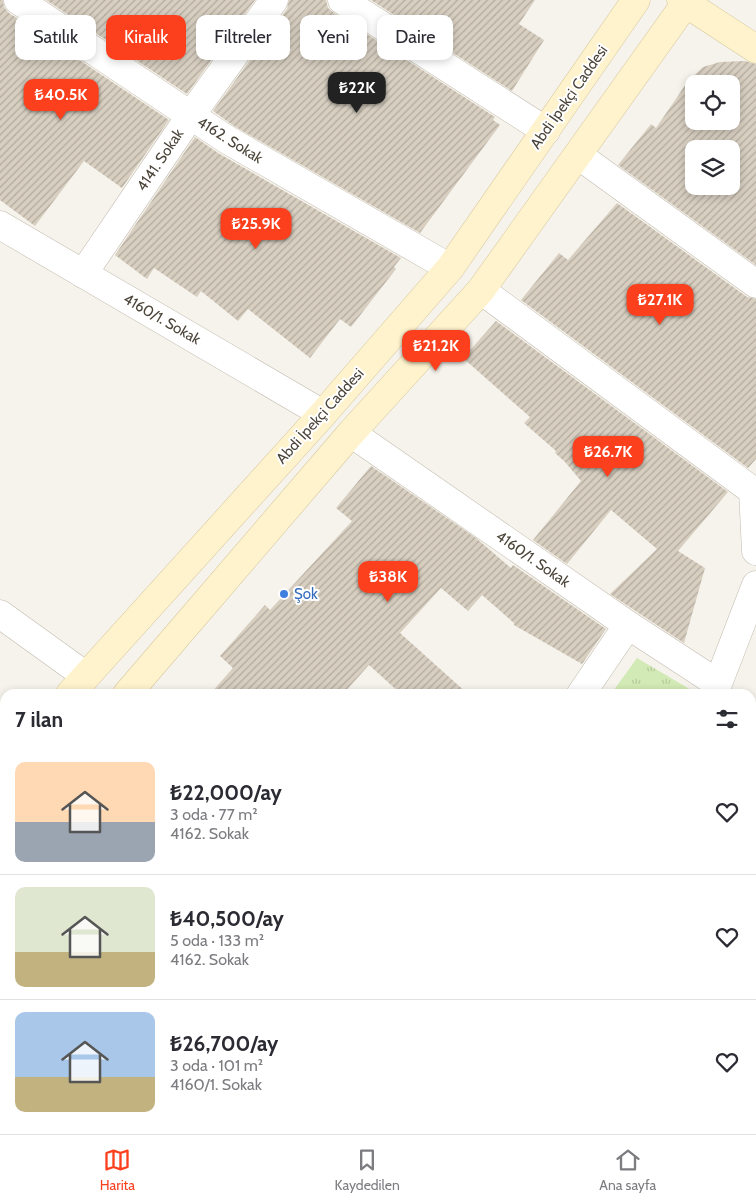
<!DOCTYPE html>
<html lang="tr">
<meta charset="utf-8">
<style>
body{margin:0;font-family:Cabin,sans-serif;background:#f7f7f7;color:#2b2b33;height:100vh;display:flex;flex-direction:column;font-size:19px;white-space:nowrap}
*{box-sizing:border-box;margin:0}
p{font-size:16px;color:#7c7c81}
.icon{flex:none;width:28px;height:28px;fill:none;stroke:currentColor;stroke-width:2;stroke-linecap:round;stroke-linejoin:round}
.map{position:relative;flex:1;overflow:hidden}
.details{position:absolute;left:0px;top:689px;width:756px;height:446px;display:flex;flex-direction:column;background:#fff;border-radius:15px 15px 0 0;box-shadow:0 2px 8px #0003}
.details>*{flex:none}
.top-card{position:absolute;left:15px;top:15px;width:500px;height:45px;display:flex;gap:10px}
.controls{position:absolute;left:685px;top:75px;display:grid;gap:10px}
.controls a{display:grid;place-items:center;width:55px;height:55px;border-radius:10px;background:#fff;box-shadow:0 2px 8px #0003;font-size:25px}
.price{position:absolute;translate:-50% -42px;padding:0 11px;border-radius:10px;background:#fc3f1d;color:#fff;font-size:16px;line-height:32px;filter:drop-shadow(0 1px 2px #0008)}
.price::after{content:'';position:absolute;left:50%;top:30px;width:15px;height:11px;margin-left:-8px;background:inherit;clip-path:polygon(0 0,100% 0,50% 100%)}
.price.active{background:#222;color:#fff}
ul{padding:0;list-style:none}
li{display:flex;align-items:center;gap:15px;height:125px;padding:0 15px}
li+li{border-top:1px solid #e1e1e2}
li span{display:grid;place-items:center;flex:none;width:140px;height:100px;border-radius:10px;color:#555}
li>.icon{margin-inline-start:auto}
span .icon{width:60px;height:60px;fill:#fffc;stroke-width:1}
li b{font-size:21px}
h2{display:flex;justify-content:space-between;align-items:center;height:60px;padding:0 15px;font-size:21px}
.chip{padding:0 18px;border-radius:10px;background:#fff;box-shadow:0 2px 8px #0003;font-size:18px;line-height:45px}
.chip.active{background:#fc3f1d;color:#fff}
.tab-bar{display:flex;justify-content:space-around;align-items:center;height:70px;border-top:1px solid #e1e1e2;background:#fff;font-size:14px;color:#7c7c81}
.tab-bar a{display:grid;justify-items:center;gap:2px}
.tab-bar .active{color:#fc3f1d}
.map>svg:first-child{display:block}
.grass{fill:url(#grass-tufts)}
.building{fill:url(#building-hatch);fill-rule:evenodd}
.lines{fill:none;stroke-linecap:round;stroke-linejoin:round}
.street-casing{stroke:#c2bbae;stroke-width:29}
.secondary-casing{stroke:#d6c79b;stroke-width:29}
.street{stroke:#fff;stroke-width:28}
.secondary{stroke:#fff3cd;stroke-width:28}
.shop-dot{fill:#3f7fe0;stroke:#fff;stroke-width:2}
.labels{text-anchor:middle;stroke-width:4;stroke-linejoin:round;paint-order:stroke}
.street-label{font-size:15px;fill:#4b4439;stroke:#fff}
.shop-label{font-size:15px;fill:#366cbe;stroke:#fff;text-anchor:start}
</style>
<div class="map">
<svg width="756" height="1134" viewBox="0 0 756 1134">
<defs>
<pattern id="grass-tufts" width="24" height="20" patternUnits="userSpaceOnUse" patternTransform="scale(1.25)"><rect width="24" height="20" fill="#d2eab5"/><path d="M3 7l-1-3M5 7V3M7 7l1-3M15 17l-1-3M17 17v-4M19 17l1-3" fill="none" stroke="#b6ca9c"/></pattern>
<pattern id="building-hatch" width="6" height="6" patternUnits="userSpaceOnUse" patternTransform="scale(1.25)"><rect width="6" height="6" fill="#d8cfc1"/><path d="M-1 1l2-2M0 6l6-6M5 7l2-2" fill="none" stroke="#b1aa9e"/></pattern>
</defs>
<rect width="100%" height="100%" fill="#f6f3ec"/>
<polygon class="grass" points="637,658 698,694 611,694"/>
<g class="building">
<polygon points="0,0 3,0 4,7 9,13 169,120 122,188 84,161 35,226 0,200"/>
<polygon points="46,0 255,0 187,94"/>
<polygon points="289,0 326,0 328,8 334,13 495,117 493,120 500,125 420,233 234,126 213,111 287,9"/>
<polygon points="371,0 535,0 519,24 544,40 512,91"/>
<path d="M 745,61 L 756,64 L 756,265 L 618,165 L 651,124 L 656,128 L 688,81 L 703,67 L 720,62 ZM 694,84 L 731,84 L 731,121 L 694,121 ZM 694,149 L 731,149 L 731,186 L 694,186 Z"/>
<polygon points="195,137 218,153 401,258 394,267 396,269 351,327 340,319 310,358 248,309 238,321 201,291 197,297 154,268 147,279 115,255"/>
<polygon points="617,203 747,297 756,299 756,459 748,468 521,300 559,253 568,260"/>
<polygon points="496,321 728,492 678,551 705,568 684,643 610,594 657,549 611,510 567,564 533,540 581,481 565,462 555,453 556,451 524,423 530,417 463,358"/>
<polygon points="371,466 476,538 511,568 513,565 606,629 582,664 514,625 514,623 482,595 468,611 441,588 400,633 468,694 401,694 369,665 343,694 210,694 233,668 220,656 265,605 270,610 352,521 336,508"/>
</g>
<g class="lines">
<defs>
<g id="street">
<polyline points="18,0 226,139 450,268"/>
<polyline points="342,0 546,131"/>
<polyline points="578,155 756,284"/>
<polyline points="0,225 323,414"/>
<polyline points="83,274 191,115 274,0"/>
<polyline points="481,290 753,491 756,551"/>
<polyline points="351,433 628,625 717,683"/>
<polyline points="0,614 86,676"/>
<polyline points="581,694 628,625"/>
<polyline points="714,694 756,585"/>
<polyline points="751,917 756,918"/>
<polyline points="0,1025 5,1028"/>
<polyline points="751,1116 756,1118"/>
<polyline points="143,1130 148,1134"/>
<polyline points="456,1130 461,1134"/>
<polyline points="212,1134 215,1130"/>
<polyline points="515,1134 518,1130"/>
</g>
<g id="secondary">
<polyline points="681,0 756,49"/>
<polyline points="70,694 323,414 450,268 636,0"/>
<polyline points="127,694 351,433 481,290 688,0"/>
<polyline points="0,784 5,778"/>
<polyline points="0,846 5,840"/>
</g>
</defs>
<use href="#street" class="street-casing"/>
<use href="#secondary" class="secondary-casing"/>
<use href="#street" class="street"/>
<use href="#secondary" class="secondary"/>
</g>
<circle class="shop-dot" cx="284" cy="594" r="5"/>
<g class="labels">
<g class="street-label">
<text transform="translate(569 97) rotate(-55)" y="5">Abdi İpekçi Caddesi</text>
<text transform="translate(230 140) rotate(32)" y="5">4162. Sokak</text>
<text transform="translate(160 160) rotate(-56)" y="5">4141. Sokak</text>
<text transform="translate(162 319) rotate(30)" y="5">4160/1. Sokak</text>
<text transform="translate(320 416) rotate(-48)" y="5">Abdi İpekçi Caddesi</text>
<text transform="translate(533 559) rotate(35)" y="5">4160/1. Sokak</text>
</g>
<g class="shop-label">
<text x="294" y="599">Şok</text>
</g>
</g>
</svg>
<div class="controls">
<a><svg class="icon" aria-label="locate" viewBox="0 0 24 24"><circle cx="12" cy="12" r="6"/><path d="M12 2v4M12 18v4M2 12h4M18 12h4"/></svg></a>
<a><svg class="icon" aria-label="layers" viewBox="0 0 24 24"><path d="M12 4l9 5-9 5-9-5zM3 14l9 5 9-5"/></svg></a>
</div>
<b class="price active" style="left:357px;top:114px">₺22K</b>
<b class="price" style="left:61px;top:121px">₺40.5K</b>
<b class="price" style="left:256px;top:250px">₺25.9K</b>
<b class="price" style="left:660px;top:326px">₺27.1K</b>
<b class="price" style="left:436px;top:372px">₺21.2K</b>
<b class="price" style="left:608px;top:478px">₺26.7K</b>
<b class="price" style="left:388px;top:603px">₺38K</b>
<div class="top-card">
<a class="chip">Satılık</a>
<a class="chip active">Kiralık</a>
<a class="chip">Filtreler</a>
<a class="chip">Yeni</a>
<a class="chip">Daire</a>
</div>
<section class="details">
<h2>7 ilan<svg class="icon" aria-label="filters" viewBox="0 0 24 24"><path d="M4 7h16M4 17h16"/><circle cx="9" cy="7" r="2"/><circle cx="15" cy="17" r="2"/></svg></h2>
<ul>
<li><span style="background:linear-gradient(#ffd9b3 60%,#9aa5b1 0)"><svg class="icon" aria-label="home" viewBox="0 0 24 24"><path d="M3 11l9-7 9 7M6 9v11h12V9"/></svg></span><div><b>₺22,000/ay</b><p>3 oda · 77 m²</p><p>4162. Sokak</p></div><svg class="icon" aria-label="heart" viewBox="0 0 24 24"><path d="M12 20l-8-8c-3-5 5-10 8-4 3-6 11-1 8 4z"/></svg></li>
<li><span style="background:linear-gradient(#dfe7d0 65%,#c2b280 0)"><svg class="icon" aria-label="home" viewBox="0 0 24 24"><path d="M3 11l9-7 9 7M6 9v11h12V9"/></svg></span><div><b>₺40,500/ay</b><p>5 oda · 133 m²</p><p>4162. Sokak</p></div><svg class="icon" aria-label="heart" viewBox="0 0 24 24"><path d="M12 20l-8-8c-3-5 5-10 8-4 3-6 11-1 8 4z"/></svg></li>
<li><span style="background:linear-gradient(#a9c7e8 65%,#c2b280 0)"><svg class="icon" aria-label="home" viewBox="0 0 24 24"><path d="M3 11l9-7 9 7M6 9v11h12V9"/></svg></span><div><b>₺26,700/ay</b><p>3 oda · 101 m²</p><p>4160/1. Sokak</p></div><svg class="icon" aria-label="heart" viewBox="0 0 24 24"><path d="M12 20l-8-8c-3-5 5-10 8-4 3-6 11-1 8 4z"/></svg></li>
</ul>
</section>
</div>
<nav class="tab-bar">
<a class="active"><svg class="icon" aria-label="map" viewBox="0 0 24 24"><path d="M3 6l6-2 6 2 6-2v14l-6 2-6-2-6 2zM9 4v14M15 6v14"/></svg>Harita</a>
<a><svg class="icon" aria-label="saved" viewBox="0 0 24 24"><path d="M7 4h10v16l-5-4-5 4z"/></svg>Kaydedilen</a>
<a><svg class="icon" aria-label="home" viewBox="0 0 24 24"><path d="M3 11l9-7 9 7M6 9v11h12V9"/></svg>Ana sayfa</a>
</nav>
